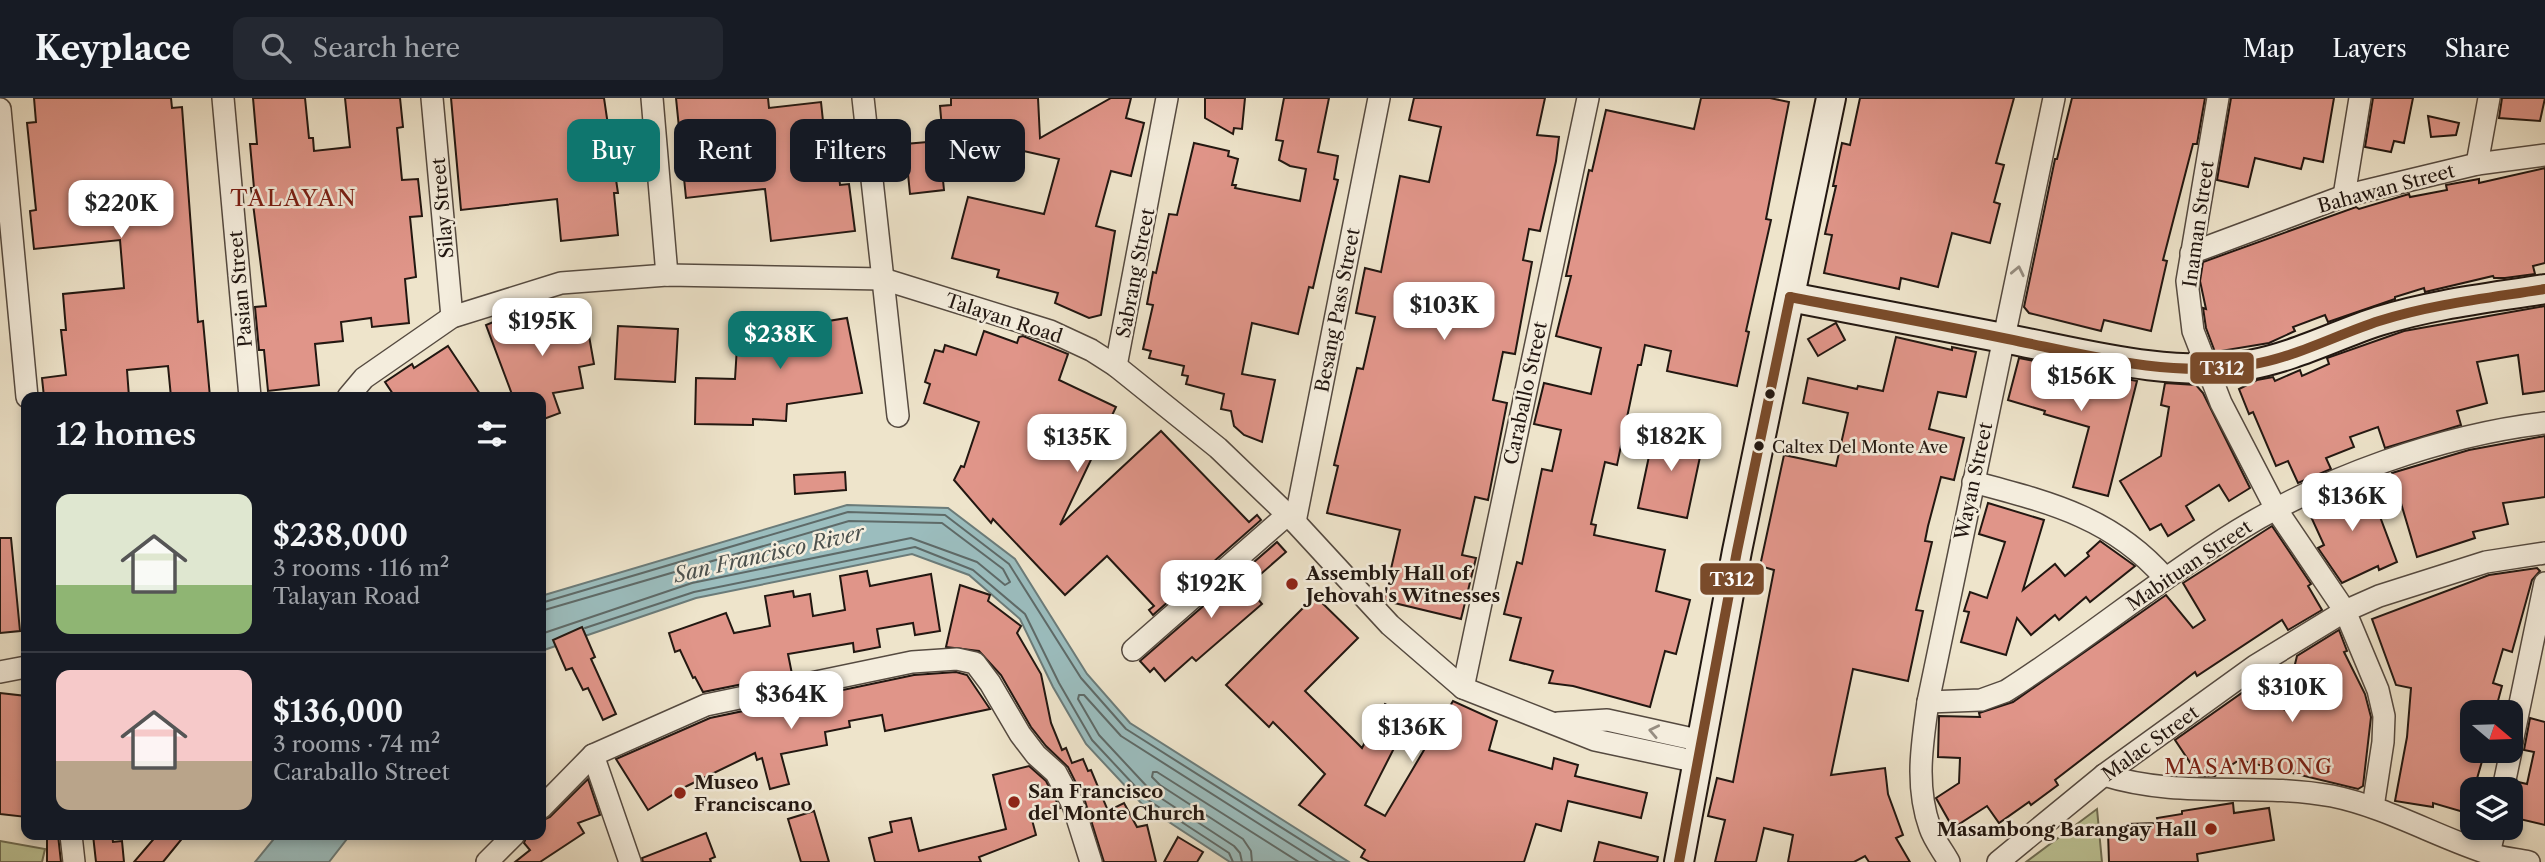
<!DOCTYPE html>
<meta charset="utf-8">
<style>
body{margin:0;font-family:"Libre Caslon Text",serif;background:#242831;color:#f1f3f6;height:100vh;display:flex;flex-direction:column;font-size:26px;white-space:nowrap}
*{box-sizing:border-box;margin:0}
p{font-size:23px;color:#9ea1a6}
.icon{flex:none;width:38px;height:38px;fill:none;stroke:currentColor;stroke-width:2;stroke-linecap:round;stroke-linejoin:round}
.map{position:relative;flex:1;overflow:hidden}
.drawer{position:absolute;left:21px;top:294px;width:525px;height:448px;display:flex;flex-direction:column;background:#171b24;border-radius:14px;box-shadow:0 4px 10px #0003}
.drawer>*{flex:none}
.top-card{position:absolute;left:567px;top:21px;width:665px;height:63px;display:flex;gap:14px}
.needle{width:46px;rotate:109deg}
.buttons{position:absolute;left:2460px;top:602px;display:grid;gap:14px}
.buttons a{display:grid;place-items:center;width:63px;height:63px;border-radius:14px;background:#171b24;box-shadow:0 4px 10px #0003;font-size:35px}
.price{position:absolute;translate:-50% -60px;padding:0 16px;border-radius:14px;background:#fff;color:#222;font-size:23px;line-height:46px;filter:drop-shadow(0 2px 4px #0008)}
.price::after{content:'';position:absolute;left:50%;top:42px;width:21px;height:16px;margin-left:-10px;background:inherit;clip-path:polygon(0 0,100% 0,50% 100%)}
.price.active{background:#0f766e;color:#fff}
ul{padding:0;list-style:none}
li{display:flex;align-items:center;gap:21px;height:175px;padding:0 35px}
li+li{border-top:2px solid #363941}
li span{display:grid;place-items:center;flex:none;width:196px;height:140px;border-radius:14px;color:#555}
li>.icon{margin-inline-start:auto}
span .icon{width:84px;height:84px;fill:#fffc;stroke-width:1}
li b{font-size:30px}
h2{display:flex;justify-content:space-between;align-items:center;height:84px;padding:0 35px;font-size:30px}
.pill{padding:0 24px;border-radius:14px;background:#171b24;box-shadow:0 4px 10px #0003;font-size:24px;line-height:63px}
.pill.active{background:#0f766e;color:#fff}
header{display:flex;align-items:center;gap:42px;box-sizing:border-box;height:98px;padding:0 35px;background:#171b24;border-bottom:2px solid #363941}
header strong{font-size:33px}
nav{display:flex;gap:38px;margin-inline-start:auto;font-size:24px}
.search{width:490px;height:63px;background:#242831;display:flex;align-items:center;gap:18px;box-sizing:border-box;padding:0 24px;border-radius:14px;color:#9ea1a6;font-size:26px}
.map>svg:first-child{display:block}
.green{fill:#bcc395;stroke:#6f6d53;stroke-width:2}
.water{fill:#9bbdbe;stroke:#6b7b79;stroke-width:2}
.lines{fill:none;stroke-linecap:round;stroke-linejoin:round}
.shore{stroke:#5e6a68;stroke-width:2}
.building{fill:#e09589;stroke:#221711;stroke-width:2}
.street-casing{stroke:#554a40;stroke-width:24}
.secondary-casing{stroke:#221711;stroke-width:32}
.street{stroke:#f4eddd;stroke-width:21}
.secondary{stroke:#f4eddd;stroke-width:28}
.bus-1-casing{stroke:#f4eddd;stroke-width:16}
.bus-1{stroke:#7a4b2a;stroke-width:10}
.oneway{stroke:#968d81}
.bus-dot{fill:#221711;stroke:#f4eddd;stroke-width:2.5}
.poi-dot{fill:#8f2418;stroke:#f4eddd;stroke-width:2.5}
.labels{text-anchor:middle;stroke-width:5;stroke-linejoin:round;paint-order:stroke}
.bus-label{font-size:17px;fill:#221711;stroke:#f4eddd;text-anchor:start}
.street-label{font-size:19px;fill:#221711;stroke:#f4eddd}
.poi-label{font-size:19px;font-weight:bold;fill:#221711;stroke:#f4eddd;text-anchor:start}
.water-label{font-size:21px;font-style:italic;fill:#4c514e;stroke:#f4eddd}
.neighbourhood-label{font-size:21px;letter-spacing:2px;fill:#7a1f14;stroke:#f4eddd}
.quarter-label{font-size:23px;letter-spacing:2px;fill:#7a1f14;stroke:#f4eddd}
.line-badge{stroke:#f4eddd;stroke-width:2.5}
.badge-label{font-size:19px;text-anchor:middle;font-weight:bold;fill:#fff}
</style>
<header>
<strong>Keyplace</strong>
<div class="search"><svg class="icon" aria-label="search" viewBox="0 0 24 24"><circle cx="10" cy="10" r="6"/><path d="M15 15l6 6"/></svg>Search here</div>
<nav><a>Map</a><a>Layers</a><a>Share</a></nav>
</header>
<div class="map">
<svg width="2545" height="764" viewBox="0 0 2545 764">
<rect width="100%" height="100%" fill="#eee4cb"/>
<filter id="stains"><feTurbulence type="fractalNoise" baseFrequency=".00286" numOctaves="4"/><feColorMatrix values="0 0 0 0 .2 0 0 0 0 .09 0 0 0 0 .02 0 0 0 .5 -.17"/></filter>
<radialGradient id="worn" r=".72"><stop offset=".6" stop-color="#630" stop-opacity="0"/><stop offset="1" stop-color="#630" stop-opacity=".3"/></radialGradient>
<g class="green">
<polygon points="2097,711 2102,764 2026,764"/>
<polygon points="0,743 45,751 42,764 0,764"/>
</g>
<g class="water">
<polygon points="847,407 948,410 1015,461 1087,576 1130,625 1349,764 1230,764 1143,707 1086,646 1053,589 1020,521 969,477 912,456 696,500 541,553 541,498"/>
<polygon points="277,737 350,737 329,764 255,764"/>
</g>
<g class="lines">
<g class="shore">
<polyline points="541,505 848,414 945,417 1009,466 1081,580 1126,631 1336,764"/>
<polyline points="541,513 849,423 942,425 1003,471 1010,484 1005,487 977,464 911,440 692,485 541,536"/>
<polyline points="585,530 694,494 915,449 973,472 1025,516 1059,585 1092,642 1148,702 1229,755 1233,764"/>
<polyline points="1242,764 1240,755 1234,748 1153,695 1099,637 1078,601 1079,597 1084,597 1121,638 1319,764"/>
<polyline points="1252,764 1251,753 1243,741 1160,687 1152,679 1153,674 1157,674 1299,764"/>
</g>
</g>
<g class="building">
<polygon points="34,0 171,0 172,10 182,9 198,224 203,223 210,299 171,299 168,268 127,272 129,299 44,299 42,280 66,277 61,232 66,232 63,196 124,190 120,142 34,151 30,113 36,112 27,25 36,24"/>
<polygon points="253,0 305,0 309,40 313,40 314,53 350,49 345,0 400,0 403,29 397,30 402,82 418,81 422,118 410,119 416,179 405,181 409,225 372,229 371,220 341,224 343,243 315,246 319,287 268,293 264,252 259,252 255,209 266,208 251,90 254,90 250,46 257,46"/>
<polygon points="451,0 604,0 618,95 614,95 618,137 561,143 557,101 461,112"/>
<polygon points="676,0 768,0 769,10 821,4 825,42 835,41 840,87 849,86 855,133 771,143 765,91 686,100"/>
<polygon points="951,0 1038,0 1040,40 1111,0 1131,0 1126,20 1144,25 1131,78 1111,73 1096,128 1115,133 1101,217 1089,220 1055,205 1058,195 997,179 999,172 952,160 968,99 1044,116 1059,61 1019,52 1023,33 943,42 940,8 951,7"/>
<polygon points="1205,0 1245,0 1242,31 1234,30 1233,36 1205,20"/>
<polygon points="1284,0 1329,0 1318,54 1338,58 1334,81 1338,82 1313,190 1309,189 1298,236 1252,225 1242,276 1275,282 1262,344 1244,337 1234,328 1231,313 1221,311 1224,296 1186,286 1188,278 1182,277 1184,268 1149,260 1151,253 1143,251 1153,207 1147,206 1153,174 1156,175 1169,116 1177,117 1194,45 1229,53 1228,58 1238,61 1232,87 1236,87 1235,90 1300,103 1306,71 1290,68 1279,62 1283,43 1276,42"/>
<polygon points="1414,0 1545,0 1537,37 1559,39 1556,63 1540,133 1529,131 1523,162 1532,164 1515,256 1503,254 1493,302 1507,305 1488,402 1475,399 1462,457 1476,460 1461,521 1386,503 1384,501 1400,432 1327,415 1338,368 1334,367 1357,270 1363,271 1375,219 1356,215 1365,170 1381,174 1400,78 1429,84 1441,29 1409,22"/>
<polygon points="1701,0 1770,0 1789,4 1766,121 1771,122 1746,233 1749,234 1737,288 1667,273 1671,253 1645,247 1641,267 1638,267 1617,367 1605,364 1591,426 1596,427 1594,437 1665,452 1656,493 1690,502 1676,556 1665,553 1650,609 1573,588 1549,585 1553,573 1510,562 1521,520 1504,516 1517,464 1522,466 1542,371 1552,373 1561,332 1534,326 1544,285 1591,296 1601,250 1556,238 1571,178 1566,178 1589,72 1592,73 1606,12 1694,31"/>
<polygon points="1860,0 2014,0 1996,65 2004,67 1994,104 2000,106 1990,145 1952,135 1938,189 1901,180 1899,191 1824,175 1832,137 1825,136 1836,88 1833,88 1842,45 1850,47"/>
<polygon points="2072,0 2205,0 2197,46 2193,46 2163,162 2167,163 2151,233 2104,222 2101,233 2029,215 2024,209 2055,61 2057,61"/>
<polygon points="2231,0 2334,0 2323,64 2304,60 2301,71 2255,60 2248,89 2217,82"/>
<polygon points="2373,0 2413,0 2404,45 2394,43 2391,54 2365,49"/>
<polygon points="2502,0 2545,0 2540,23 2499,20"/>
<polygon points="2428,18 2459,25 2456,37 2431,39"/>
<polygon points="939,43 944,92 910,96 905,46"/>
<polygon points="2545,70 2545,165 2533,168 2535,176 2505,180 2494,180 2493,178 2425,194 2424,190 2395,199 2395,201 2328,224 2325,217 2293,229 2295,233 2269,245 2215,254 2206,230 2203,210 2206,211 2200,183 2203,164 2356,109 2359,111 2409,96 2410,99 2447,92 2446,87 2479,81 2479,85"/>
<polygon points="2545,208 2545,293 2523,296 2518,257 2477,264 2487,305 2457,313 2461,327 2385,350 2378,329 2350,339 2354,349 2326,360 2331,371 2298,385 2288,363 2276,368 2253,314 2249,316 2239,291 2257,282 2273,279 2275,283 2300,272 2302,278 2329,266 2327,260 2404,233"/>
<polygon points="520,213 527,233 586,221 594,266 579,269 583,290 553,295 560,315 541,322 541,299 513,299 486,227"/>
<polygon points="739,216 792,219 791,229 847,220 862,295 787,306 786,323 753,321 753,327 695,326 696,280 735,281"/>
<polygon points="1836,225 1845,242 1818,258 1808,241"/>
<polygon points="618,228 678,231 675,284 615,281"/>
<polygon points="984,233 1017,245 1019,239 1023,238 1068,256 1059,282 1116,309 1060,427 1161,333 1249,424 1257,417 1261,422 1153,517 1149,512 1154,508 1107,458 1065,497 993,421 991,425 954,382 961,368 964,369 979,324 924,305 930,286 925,284 935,252 943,254 945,247 976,257"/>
<polygon points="1896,239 1952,252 1952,249 1976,254 1966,299 1938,294 1929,331 1964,340 1954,382 1941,379 1928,428 1925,443 1932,444 1916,512 1923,513 1908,583 1853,571 1831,677 1885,670 1888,696 1903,737 1896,740 1910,764 1869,764 1865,758 1854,764 1788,764 1793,737 1764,730 1756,764 1715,764 1725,722 1708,718 1717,680 1733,684 1774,472 1760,468 1784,357 1836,368 1848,315 1803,305 1808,280 1857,291 1858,288 1883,293"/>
<polygon points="448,248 482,299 395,299 385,284 412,266 414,270"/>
<polygon points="2019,260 2137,283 2108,398 2073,389 2089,329 2044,316 2045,313 2008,302"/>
<polygon points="2165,285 2196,287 2203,295 2250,390 2229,403 2219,387 2186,408 2194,422 2168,438 2161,426 2150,432 2120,383 2161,358 2169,309 2161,307"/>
<polygon points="1655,330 1704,340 1687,420 1638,410"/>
<polygon points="2545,338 2545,399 2503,405 2508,426 2473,434 2475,440 2417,459 2392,375 2469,352"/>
<polygon points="845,374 846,392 795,396 794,377"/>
<polygon points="2367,384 2397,464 2379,472 2378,468 2342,485 2318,450 2324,447 2307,410"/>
<polygon points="1988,405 2044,422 2023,492 2055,466 2065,478 2089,458 2087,455 2100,443 2135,468 2090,504 2086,499 2059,522 2055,517 2031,537 2017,520 2006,557 1961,544 1969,514 1964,513 1970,494 1987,500 2005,444 1979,436"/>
<polygon points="2272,428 2311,486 2308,488 2322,512 2288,532 2282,522 2197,578 2195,574 2055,682 2058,687 2031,707 2029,704 1999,725 1987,708 1953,730 1936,700 1959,685 1960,660 1938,659 1939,618 1980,619 1979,615 2013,604 2166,497 2193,530 2205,522 2183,485"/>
<polygon points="0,440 11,440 20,533 0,535"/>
<polygon points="1277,444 1286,454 1247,488 1262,506 1196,563 1192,559 1165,583 1154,570 1150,574 1140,563"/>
<polygon points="2537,470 2540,473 2532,482 2512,554 2503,551 2493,585 2502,588 2495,614 2473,614 2473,653 2485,653 2467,715 2433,705 2433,709 2395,703 2407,639 2411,590 2396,587 2372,521 2489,477"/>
<polygon points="867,473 870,488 931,476 940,533 915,537 913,525 877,531 880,549 854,554 853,545 788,556 792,576 703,594 695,579 693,580 680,552 675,554 669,535 726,515 734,535 770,528 765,498 793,493 794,499 810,496 813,518 845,512 840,478"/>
<polygon points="960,487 990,497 988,503 1021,528 1017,535 1041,576 1051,625 1062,652 1066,650 1072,665 1083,661 1088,673 1091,672 1108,713 1124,705 1137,729 1147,727 1156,764 1104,764 1085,703 1068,669 1046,648 1031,629 1001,577 979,553 946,549"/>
<polygon points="1315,498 1358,540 1305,593 1362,650 1385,606 1410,619 1365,707 1385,718 1453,603 1497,623 1489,652 1552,671 1554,660 1578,667 1575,678 1647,695 1641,720 1568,703 1561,733 1536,726 1524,764 1370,764 1361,759 1365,752 1299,707 1325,676 1273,624 1269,629 1226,587"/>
<polygon points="582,529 595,559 591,561 616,616 603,622 588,590 583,592 572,570 566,572 553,542"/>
<polygon points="2339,532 2347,553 2344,554 2365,596 2371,619 2363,688 2358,691 2239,662 2215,678 2199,678 2175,642 2263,580 2284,611 2297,558"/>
<polygon points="956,574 967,577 990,611 885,633 882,617 849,623 850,629 825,634 827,647 781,656 789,686 770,691 762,660 757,662 755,655 687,688 648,712 616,661 710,620 914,577"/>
<polygon points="0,595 26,598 26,719 0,716"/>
<polygon points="2530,620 2545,624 2545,727 2511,719 2511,701 2518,684 2527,686 2534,654 2524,652"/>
<polygon points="1029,668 1046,683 1060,710 1031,718 1036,737 979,759 981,764 875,764 869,740 892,734 890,724 911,720 919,753 1006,731 993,677"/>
<polygon points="588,681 600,717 578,725 584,735 540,764 515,764 530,752 524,745 527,737 541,737 541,723 550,719"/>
<polygon points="2233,705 2234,715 2269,710 2274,742 2197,756 2198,764 2109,764 2108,734 2129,733 2128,726 2158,725 2157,720 2182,716 2182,713"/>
<polygon points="814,713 829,764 801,764 788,721"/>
<polygon points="706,735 715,759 710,761 711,764 643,764 642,760"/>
<polygon points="47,737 58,737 61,764 47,764"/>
<polygon points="93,737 112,737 113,744 122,743 124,764 96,764"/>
<polygon points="157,737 185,737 163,764 134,764"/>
<polygon points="1178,739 1203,754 1197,764 1164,764"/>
<polygon points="1599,744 1658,759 1657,764 1594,764"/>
</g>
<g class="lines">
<defs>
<g id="street">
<polyline points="223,0 250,299"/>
<polyline points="432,0 452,219"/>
<polyline points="652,0 667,177"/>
<polyline points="863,0 898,318"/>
<polyline points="2218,0 2187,183 2193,233 2221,305 2276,411 2345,513 2378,592 2384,618 2383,644 2373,709"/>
<polyline points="0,11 27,299"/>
<polyline points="2477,66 2489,0"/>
<polyline points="2344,98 2360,0"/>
<polyline points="2191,155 2344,98 2477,66 2545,57"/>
<polyline points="1116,268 1167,0"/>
<polyline points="348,299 364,280 452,219 561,185 667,177 883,181 1050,233 1091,252 1116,268 1218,350 1295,424 1390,527 1463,590 1595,642 1698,664"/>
<path d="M 1973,384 C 2048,404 2112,419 2165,480"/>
<polyline points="1295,424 1379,0"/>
<polyline points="1133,552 1287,417"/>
<polyline points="0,574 26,569"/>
<polyline points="1463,590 1588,0"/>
<path d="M 1928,604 L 1981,602 L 2006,593 C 2085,543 2157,482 2237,433 C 2325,379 2442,337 2545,325"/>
<polyline points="1558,625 1607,622 1702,643"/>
<polyline points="2511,649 2545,485"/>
<polyline points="593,657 630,764"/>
<path d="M 2104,677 C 2180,701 2255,684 2332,698 C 2386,709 2435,738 2487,755 C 2500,760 2515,761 2529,764"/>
<polyline points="2503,691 2511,653"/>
<polyline points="541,710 593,657 706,607 912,564 957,561 975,565 990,585 1020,636 1036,657 1056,675 1073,707 1091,764"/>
<polyline points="71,737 74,764"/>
<polyline points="2489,756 2495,730"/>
<polyline points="487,764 514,737"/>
<path d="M 1949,764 C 1943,753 1934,742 1930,730 C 1915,688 1922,646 1928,604 L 2054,0"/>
<polyline points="1998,764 2104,677 2255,568 2345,513 2379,498 2486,464 2545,455"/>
</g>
<g id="secondary">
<path d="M 1790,199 C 1861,213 1932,226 2003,240 C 2082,255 2168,280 2249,267 C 2294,259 2336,237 2379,223 C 2433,206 2489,200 2545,191"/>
<polyline points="1679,764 1737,453 1831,0"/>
</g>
</defs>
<use href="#street" class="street-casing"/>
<use href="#secondary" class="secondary-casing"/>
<use href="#street" class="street"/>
<use href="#secondary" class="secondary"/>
<defs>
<g id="bus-1">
<path d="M 1790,199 C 1863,213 1936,226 2008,241 C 2087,257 2168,280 2249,267 C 2294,260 2336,237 2379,223 C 2433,206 2489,200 2545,191"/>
<polyline points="1679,764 1737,453 1790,199"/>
</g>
</defs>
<use href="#bus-1" class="bus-1-casing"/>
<use href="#bus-1" class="bus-1"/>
</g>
<defs><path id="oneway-chevron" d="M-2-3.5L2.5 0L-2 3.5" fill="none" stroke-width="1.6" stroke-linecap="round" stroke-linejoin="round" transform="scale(1.75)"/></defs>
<g class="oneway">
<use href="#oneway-chevron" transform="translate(2018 173) rotate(-78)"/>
<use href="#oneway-chevron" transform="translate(1654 633) rotate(-168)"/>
</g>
<g class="bus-dot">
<circle cx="1770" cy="296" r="6"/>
<circle cx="1759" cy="348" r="6"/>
</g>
<g class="poi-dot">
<circle cx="1292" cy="486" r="7"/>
<circle cx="680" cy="695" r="7"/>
<circle cx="1014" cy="704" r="7"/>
<circle cx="2211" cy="731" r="7"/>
</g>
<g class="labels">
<g class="bus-label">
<text x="1772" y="355">Caltex Del Monte Ave</text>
</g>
<g class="street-label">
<text transform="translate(2386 90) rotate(-15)" y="7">Bahawan Street</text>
<text transform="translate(442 110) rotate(-95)" y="7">Silay Street</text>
<text transform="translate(2198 126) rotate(-82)" y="7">Inaman Street</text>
<text transform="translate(1135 175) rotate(-79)" y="7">Sabrang Street</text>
<text transform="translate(240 191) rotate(-95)" y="7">Pasian Street</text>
<text transform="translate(1337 212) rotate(-79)" y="7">Besang Pass Street</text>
<text transform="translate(1004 220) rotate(18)" y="7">Talayan Road</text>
<text transform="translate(1525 295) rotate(-78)" y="7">Caraballo Street</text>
<text transform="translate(1973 383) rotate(-78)" y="7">Wayan Street</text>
<text transform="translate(2189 467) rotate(-34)" y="7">Mabituan Street</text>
<text transform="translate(2150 645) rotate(-36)" y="7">Malac Street</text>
</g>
<g class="poi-label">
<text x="1306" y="482">Assembly Hall of<tspan x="1306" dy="22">Jehovah's Witnesses</tspan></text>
<text x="694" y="691">Museo<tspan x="694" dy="22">Franciscano</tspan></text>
<text x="1028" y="700">San Francisco<tspan x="1028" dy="22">del Monte Church</tspan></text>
<text x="2197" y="738" text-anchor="end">Masambong Barangay Hall</text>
</g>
<g class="water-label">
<text transform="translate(769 456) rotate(-13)" y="7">San Francisco River</text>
</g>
<g class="neighbourhood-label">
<text x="2249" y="676">MASAMBONG</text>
</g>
<g class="quarter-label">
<text x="294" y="108">TALAYAN</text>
</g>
</g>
<g class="line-badge">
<rect x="2189" y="253" width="66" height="34" rx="7" fill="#7a4b2a"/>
<rect x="1699" y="464" width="66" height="34" rx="7" fill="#7a4b2a"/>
</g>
<g class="badge-label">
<text x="2222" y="277">T312</text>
<text x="1732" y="488">T312</text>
</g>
<rect width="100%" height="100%" filter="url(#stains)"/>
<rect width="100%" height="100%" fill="url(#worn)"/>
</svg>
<div class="buttons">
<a><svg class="needle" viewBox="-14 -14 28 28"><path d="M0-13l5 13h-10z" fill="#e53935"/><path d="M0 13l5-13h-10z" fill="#9ea1a6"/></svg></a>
<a><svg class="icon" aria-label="layers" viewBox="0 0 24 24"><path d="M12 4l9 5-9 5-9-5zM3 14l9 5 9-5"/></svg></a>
</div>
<b class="price" style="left:121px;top:142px">$220K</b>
<b class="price" style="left:1444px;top:244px">$103K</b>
<b class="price" style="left:542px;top:260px">$195K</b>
<b class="price active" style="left:780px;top:273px">$238K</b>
<b class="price" style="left:2081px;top:315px">$156K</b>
<b class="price" style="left:1671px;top:375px">$182K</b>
<b class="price" style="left:1077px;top:376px">$135K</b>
<b class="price" style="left:2352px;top:435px">$136K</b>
<b class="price" style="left:1211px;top:522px">$192K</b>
<b class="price" style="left:2292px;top:626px">$310K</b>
<b class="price" style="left:791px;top:633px">$364K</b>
<b class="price" style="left:1412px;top:666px">$136K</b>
<div class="top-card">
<a class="pill active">Buy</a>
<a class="pill">Rent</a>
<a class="pill">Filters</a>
<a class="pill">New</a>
</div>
<section class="drawer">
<h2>12 homes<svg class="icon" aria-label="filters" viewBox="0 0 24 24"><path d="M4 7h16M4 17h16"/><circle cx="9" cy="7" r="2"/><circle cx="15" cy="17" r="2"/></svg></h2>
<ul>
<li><span style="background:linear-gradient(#dfe7d0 65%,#8fb573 0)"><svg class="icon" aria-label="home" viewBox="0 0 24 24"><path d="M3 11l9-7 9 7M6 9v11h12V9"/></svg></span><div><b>$238,000</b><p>3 rooms · 116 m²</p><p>Talayan Road</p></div></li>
<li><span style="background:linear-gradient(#f6c9c9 65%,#b9a48a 0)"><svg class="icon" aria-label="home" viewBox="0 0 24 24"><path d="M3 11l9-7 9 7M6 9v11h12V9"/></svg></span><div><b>$136,000</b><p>3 rooms · 74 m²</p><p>Caraballo Street</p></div></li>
</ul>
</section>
</div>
